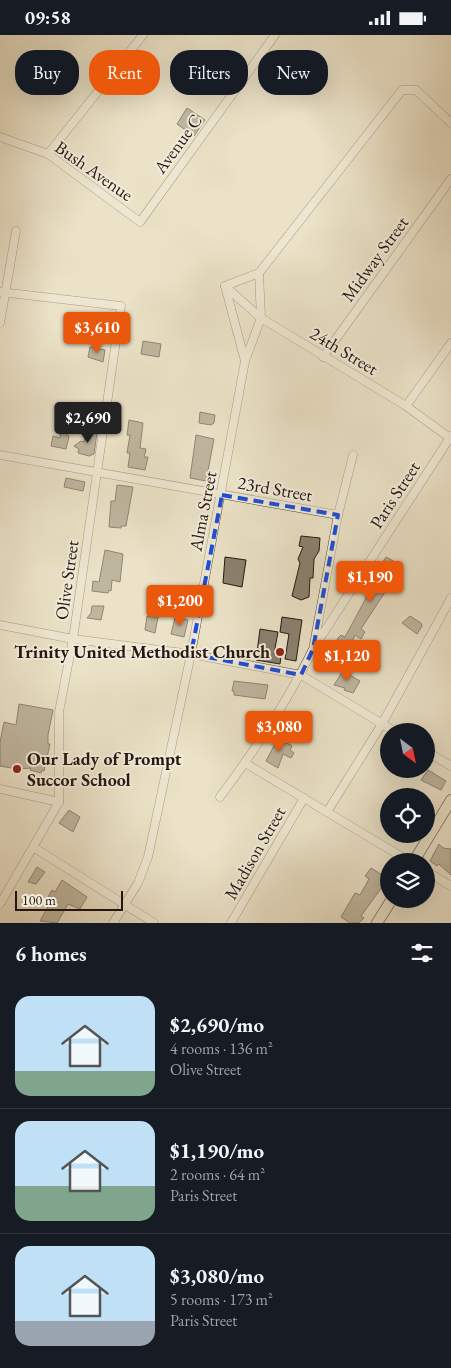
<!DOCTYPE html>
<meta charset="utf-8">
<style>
body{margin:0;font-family:"EB Garamond",serif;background:#242831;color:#f1f3f6;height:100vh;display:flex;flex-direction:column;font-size:19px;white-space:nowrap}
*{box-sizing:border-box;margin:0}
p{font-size:16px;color:#9ea1a6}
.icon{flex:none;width:28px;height:28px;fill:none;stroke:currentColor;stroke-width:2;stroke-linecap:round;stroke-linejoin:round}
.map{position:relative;height:888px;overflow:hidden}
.side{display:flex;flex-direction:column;background:#171b24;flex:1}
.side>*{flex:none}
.guide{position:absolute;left:15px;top:15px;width:421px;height:45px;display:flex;gap:10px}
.needle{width:32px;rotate:147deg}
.controls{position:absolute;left:380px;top:688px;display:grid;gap:10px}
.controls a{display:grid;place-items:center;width:55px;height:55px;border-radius:50%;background:#171b24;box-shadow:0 5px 20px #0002;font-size:25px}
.scale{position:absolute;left:15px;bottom:12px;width:108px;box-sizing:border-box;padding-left:5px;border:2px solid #241811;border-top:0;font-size:14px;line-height:18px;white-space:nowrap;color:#241811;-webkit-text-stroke:4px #f2ecdb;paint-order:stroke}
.price{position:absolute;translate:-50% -42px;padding:0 11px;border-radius:5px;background:#ea580c;color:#fff;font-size:16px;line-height:32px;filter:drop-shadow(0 1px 2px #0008)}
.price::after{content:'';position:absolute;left:50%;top:30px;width:15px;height:11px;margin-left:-8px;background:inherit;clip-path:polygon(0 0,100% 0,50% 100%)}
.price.current{background:#222;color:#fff}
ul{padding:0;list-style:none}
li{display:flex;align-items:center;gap:15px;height:125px;padding:0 15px}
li+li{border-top:1px solid #363941}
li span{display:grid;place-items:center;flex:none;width:140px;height:100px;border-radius:15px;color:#555}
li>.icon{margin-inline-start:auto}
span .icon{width:60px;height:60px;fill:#fffc;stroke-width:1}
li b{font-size:21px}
h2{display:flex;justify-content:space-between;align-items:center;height:60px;padding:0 15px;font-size:21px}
.tag{padding:0 18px;border-radius:20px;background:#171b24;box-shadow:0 5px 20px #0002;font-size:18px;line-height:45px}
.tag.current{background:#ea580c;color:#fff}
.status{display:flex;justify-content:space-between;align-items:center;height:35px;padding:0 25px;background:#171b24;direction:ltr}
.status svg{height:14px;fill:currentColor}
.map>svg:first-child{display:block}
.building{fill:#8b8170;stroke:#241811}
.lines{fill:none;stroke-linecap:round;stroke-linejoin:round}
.minor-casing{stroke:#564a3e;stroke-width:9}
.major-casing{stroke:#241811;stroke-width:12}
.minor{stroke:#f2ecdb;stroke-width:8}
.major{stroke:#ebe2c7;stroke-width:10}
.marked{fill:none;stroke:#1d4ed8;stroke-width:4;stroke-dasharray:10 6;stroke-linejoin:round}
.poi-dot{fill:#8f2418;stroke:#f2ecdb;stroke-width:2}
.labels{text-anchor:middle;stroke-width:4;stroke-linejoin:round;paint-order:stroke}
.street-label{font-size:18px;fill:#241811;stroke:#f2ecdb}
.poi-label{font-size:18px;font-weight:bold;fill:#241811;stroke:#f2ecdb;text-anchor:end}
</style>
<div class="status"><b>09:58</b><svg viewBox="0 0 49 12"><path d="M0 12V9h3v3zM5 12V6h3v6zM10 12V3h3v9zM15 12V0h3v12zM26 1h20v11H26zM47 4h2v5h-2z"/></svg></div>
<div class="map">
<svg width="451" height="888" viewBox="0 0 451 888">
<rect width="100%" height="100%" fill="#ebe2c7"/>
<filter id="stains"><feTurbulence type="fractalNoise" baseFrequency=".004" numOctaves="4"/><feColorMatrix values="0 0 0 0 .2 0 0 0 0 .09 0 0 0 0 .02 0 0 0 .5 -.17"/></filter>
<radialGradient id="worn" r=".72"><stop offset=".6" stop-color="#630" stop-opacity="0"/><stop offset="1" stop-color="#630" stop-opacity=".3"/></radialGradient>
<g class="building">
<polygon points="187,73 205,85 194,101 177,89"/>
<polygon points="100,281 112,284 109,297 97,294"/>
<polygon points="143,306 161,309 159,322 141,319"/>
<polygon points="90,312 105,315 103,327 88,322"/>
<polygon points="200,377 215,380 214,388 211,390 199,388"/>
<polygon points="129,385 143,388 140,413 146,414 144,422 148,422 145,435 128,432 130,418 127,418 130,400 127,400"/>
<polygon points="61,395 68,396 67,400 69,401 66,414 51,411 53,401 60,403"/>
<polygon points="87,395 97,397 94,419 89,421 78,418 79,414 74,411 81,406 84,407"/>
<polygon points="196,400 214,404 206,446 190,443"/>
<polygon points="66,443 85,447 83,456 64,452"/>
<polygon points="117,450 133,452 126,491 121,491 121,493 109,492 111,466 115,466"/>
<polygon points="301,501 320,503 319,516 314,524 313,543 310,543 309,562 301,565 292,561 300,528 298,524 303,512 299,511"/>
<polygon points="105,515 123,519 120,547 112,545 111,556 109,555 108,558 92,556 93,546 99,547"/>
<polygon points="225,522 246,525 242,552 223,548"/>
<polygon points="386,522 402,531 361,594 365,597 361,604 355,600 348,616 339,610 341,608 337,605 338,603 341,600 345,602 365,565 367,560 360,552 372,558 387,534 381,530"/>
<polygon points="92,571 104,571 101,585 87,583 91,578"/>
<polygon points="147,581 158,582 155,598 145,595"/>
<polygon points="410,581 421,588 422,591 417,599 402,588"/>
<polygon points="282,582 302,585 296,626 285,624 289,599 280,597"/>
<polygon points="175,583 188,585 184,602 171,599"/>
<polygon points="260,594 278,597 274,619 281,621 280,629 256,625"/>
<polygon points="343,636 360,646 353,658 344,655 345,653 334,650"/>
<polygon points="234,646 268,650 265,664 234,660 234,656 232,656"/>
<polygon points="19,669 53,675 48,700 48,709 50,709 44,736 42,735 41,738 30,735 31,733 17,734 0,731 0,707 4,687 16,690"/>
<polygon points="278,703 292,711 290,715 294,718 291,723 283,719 278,733 266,726"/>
<polygon points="428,735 446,746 441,755 421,745"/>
<polygon points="69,775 80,782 73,797 59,788"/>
<polygon points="439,809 443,813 451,814 451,840 439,829 437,831 430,826"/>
<polygon points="37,832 45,837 36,849 28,847"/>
<polygon points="371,833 387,843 381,848 382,852 361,881 364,883 359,888 350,888 341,882 355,858 360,860 369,844 365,841"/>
<polygon points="62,845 87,862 80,874 68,869 57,888 40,886 51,866 47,864 52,855 55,857"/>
</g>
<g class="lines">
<defs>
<g id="minor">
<polyline points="0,102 48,119 140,187 275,0"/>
<polyline points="48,119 143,0"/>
<polyline points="225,251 259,238 402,55 416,55 451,88"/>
<polyline points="225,251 261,283 406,371 450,403"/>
<polyline points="225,251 245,326"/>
<polyline points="0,257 121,271 73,604 59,677 59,767 0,869"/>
<polyline points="0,288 16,196"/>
<polyline points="323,322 451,144"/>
<polyline points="406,371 451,308"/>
<polyline points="0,420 338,480"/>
<polyline points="0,590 73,604 191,619 301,640 394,696"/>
<polyline points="314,609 338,480 353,420"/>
<polyline points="426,716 451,731"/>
<polyline points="245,728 409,826"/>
<polyline points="0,754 59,767"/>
<path d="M 220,762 C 255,715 288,666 313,614 L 451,401"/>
<polyline points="327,777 382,689 451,563"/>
<polyline points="33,812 154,888"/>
<polyline points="426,836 451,851"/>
<polyline points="113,888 138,848 148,822 191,619 245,326 261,283 259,238"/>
<polyline points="231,888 304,763"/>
</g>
<g id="major">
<polyline points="414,826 451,765"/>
<polyline points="377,888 392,864"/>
</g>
</defs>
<use href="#minor" class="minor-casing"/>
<use href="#major" class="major-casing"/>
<use href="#minor" class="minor"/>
<use href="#major" class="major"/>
</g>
<path d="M0 0H451V888H0ZM 222,460 L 338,480 L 313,614 L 301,640 L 191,619 Z" fill="#ebe2c7" fill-opacity=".55" fill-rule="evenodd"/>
<path class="marked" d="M 222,460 L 338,480 L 313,614 L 301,640 L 191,619 Z"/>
<g class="poi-dot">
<circle cx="280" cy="617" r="5"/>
<circle cx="17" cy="734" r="5"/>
</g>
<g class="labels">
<g class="street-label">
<text transform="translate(178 109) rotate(-54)" y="6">Avenue C</text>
<text transform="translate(94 136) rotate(35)" y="6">Bush Avenue</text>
<text transform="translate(375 224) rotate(-54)" y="6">Midway Street</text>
<text transform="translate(344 316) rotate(31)" y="6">24th Street</text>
<text transform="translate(275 454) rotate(10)" y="6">23rd Street</text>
<text transform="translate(395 460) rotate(-57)" y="6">Paris Street</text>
<text transform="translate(203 476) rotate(-79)" y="6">Alma Street</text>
<text transform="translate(67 545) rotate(-82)" y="6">Olive Street</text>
<text transform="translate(255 818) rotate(-60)" y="6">Madison Street</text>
</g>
<g class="poi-label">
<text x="270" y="623">Trinity United Methodist Church</text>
<text x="27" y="730" text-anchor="start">Our Lady of Prompt<tspan x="27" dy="21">Succor School</tspan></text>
</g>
</g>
<rect width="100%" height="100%" filter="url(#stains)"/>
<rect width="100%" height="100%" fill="url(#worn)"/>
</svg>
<div class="controls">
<a><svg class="needle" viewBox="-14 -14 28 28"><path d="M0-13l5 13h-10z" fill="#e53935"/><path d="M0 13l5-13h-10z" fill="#9ea1a6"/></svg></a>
<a><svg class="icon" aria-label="locate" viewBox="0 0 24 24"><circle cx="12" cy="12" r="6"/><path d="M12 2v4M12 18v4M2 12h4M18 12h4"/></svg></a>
<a><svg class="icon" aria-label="layers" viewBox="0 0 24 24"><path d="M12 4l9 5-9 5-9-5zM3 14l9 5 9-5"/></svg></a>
</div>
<div class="scale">100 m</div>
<b class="price" style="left:97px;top:319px">$3,610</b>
<b class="price current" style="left:88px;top:409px">$2,690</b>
<b class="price" style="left:370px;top:568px">$1,190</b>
<b class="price" style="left:180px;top:592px">$1,200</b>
<b class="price" style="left:347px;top:647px">$1,120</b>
<b class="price" style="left:279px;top:718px">$3,080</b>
<div class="guide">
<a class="tag">Buy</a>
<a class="tag current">Rent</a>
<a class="tag">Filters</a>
<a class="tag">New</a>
</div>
</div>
<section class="side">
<h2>6 homes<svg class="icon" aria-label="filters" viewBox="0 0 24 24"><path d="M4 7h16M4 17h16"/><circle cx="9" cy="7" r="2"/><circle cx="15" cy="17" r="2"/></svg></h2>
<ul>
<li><span style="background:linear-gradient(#bfe0f5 75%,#7fa58c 0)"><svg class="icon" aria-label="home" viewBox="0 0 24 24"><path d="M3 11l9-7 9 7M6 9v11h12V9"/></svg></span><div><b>$2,690/mo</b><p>4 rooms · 136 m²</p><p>Olive Street</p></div></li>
<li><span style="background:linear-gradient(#bfe0f5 65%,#7fa58c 0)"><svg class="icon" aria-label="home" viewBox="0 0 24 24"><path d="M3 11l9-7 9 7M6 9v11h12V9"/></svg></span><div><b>$1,190/mo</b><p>2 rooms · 64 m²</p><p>Paris Street</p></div></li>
<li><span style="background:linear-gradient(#bfe0f5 75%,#9aa5b1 0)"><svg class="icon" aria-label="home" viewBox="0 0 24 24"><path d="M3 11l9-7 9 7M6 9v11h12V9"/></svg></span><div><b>$3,080/mo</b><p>5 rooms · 173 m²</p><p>Paris Street</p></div></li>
</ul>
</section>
